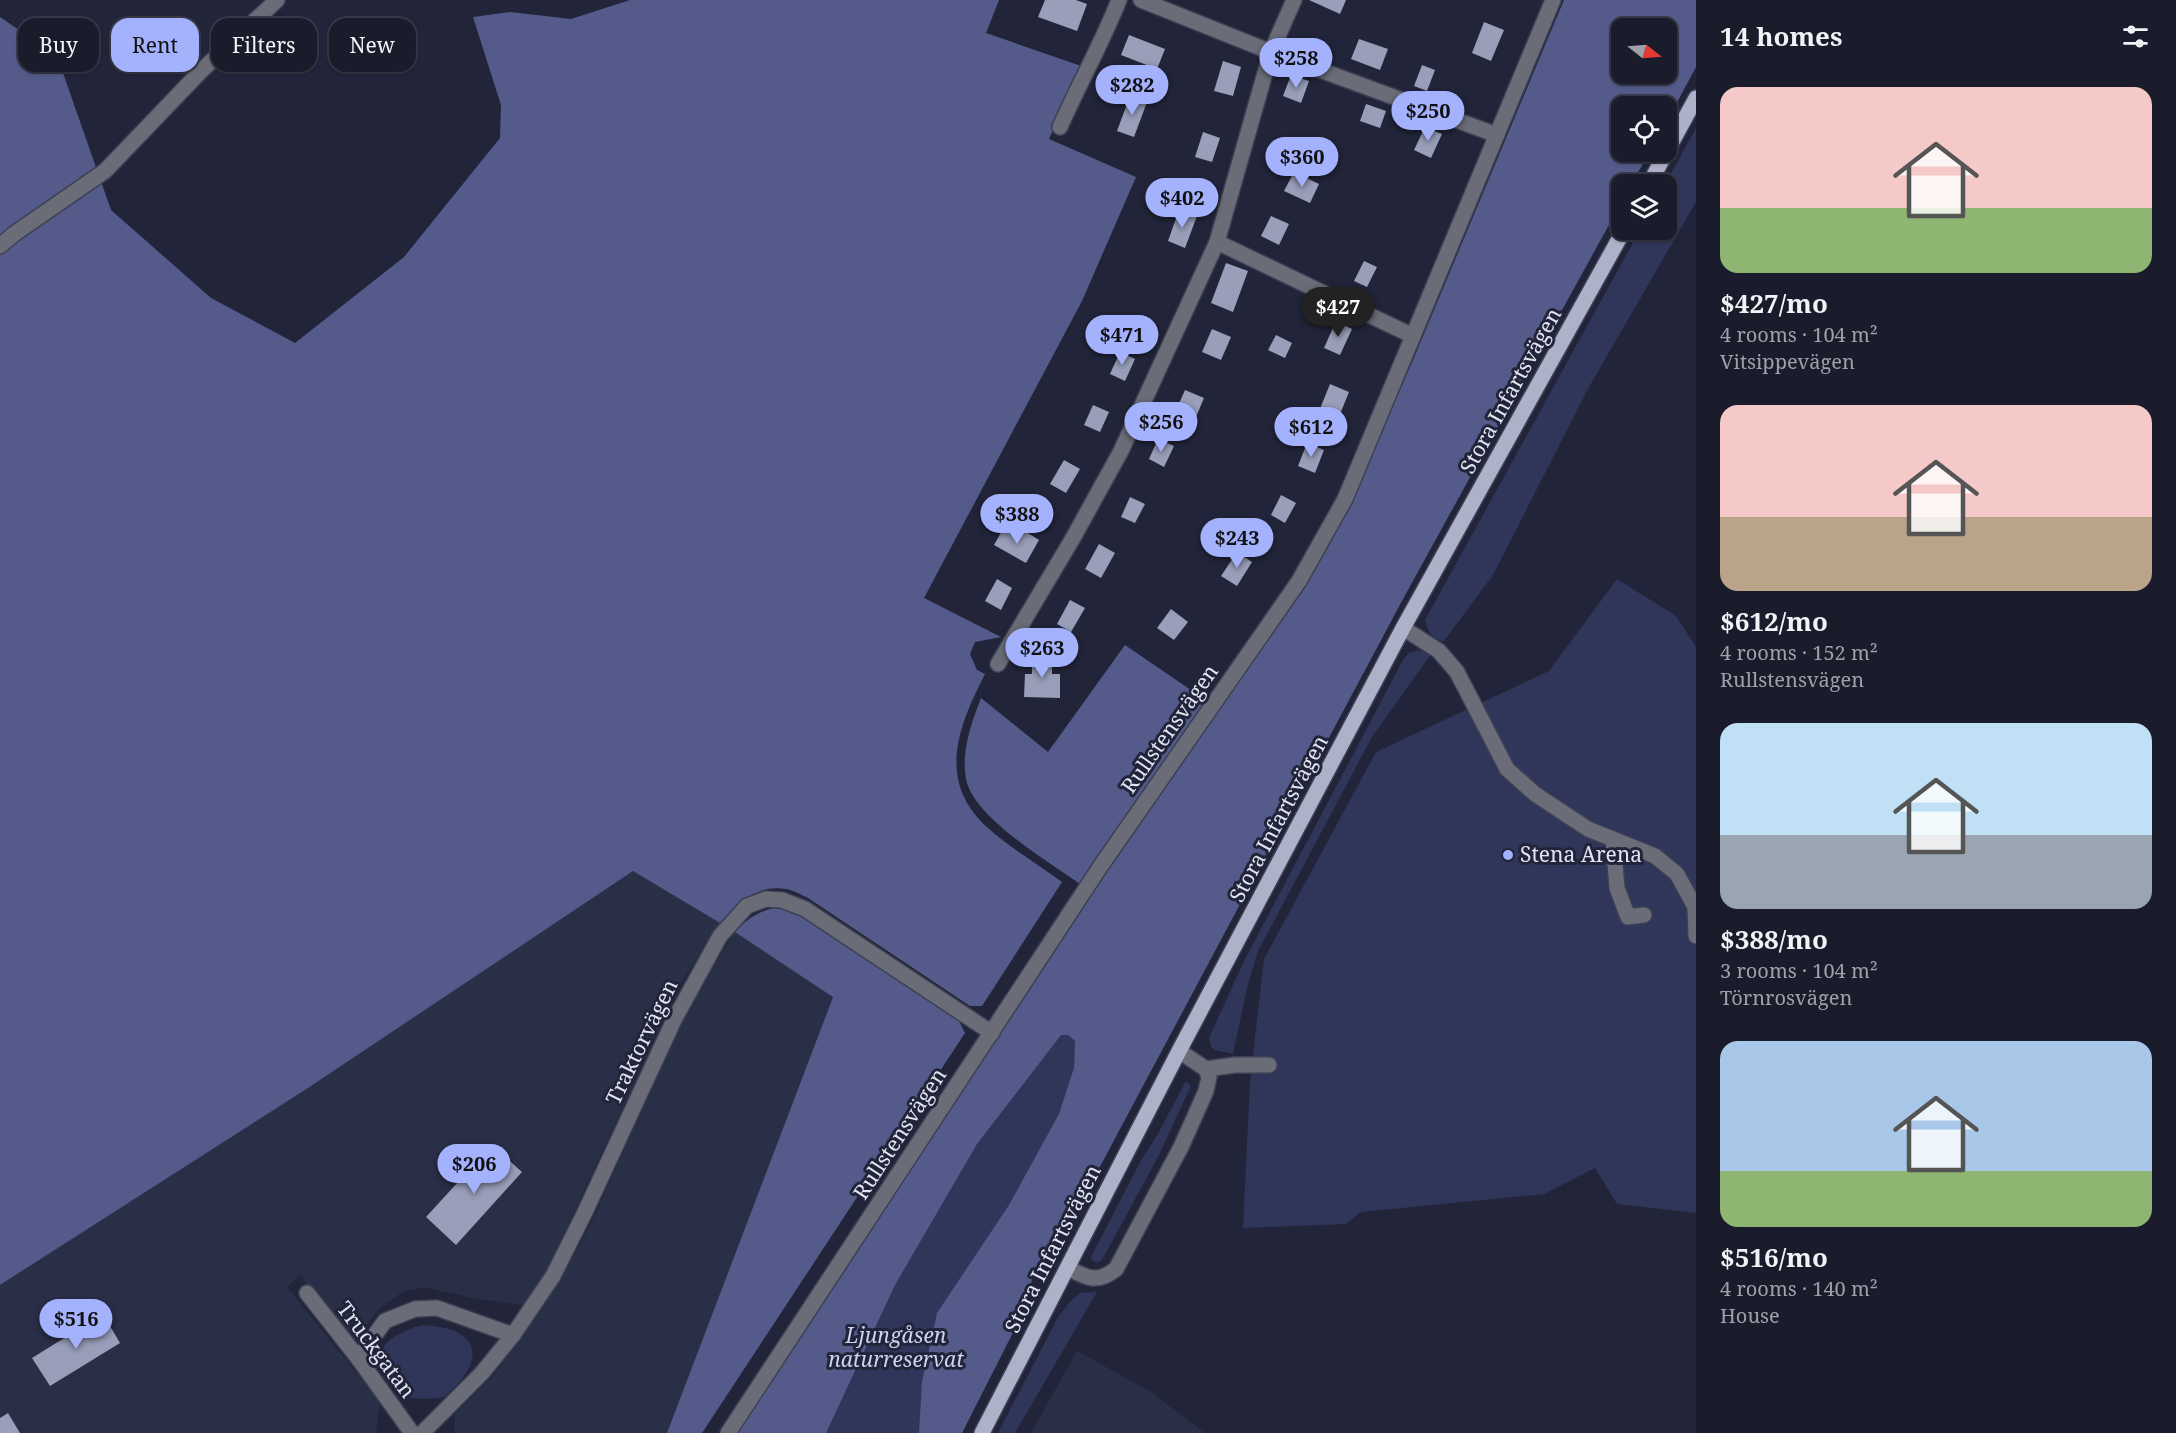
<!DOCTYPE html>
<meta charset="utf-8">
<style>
body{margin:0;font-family:"Noto Serif",serif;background:#272938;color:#f1f3f6;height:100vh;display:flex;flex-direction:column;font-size:22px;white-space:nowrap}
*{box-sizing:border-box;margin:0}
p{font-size:20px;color:#9fa1a9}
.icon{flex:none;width:33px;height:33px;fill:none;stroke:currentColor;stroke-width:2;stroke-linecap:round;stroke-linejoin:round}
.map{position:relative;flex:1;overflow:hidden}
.sheet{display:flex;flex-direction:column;background:#1a1c2c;width:480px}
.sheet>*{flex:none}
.hud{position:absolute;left:18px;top:18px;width:570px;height:54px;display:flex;gap:12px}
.needle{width:39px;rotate:107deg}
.fabs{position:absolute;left:1611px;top:18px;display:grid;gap:12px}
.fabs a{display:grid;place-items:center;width:66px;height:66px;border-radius:12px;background:#1a1c2c;box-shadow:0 2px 4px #0004,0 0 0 2px #383a48;font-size:30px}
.price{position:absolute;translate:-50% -51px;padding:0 14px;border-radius:21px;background:#a4b1fc;color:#111;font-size:20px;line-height:39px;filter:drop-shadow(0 2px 3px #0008)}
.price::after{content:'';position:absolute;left:50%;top:36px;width:18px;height:14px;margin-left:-9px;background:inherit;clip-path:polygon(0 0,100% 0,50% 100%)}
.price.selected{background:#222;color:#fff}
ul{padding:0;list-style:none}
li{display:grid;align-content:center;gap:12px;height:318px;padding:0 24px}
li span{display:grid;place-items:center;height:186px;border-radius:18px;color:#555}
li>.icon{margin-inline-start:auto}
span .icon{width:108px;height:108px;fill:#fffc;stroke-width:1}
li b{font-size:26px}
h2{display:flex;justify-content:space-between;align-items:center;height:72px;padding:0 24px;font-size:26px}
.chip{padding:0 21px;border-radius:18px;background:#1a1c2c;box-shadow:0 2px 4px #0004,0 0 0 2px #383a48;font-size:21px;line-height:54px}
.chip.selected{background:#a4b1fc;color:#111}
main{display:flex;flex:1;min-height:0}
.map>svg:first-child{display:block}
.built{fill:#2a2f48}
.green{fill:#30355a}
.forest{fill:#545b8b;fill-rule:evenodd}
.building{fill:#999fb9}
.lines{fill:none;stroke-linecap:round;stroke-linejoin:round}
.minor-casing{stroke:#3d4054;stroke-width:18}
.major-casing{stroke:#3d4054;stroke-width:18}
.minor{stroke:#6a6d77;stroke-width:15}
.major{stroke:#adb2c9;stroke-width:15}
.poi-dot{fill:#a4b1fc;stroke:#22253a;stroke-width:2}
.labels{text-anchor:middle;stroke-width:6;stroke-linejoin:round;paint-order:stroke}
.street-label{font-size:21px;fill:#e1e4f2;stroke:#22253a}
.poi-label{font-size:21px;fill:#e1e4f2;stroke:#22253a;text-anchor:start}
.park-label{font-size:21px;font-style:italic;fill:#ccd2f1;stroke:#22253a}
</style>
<main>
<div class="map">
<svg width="1696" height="1433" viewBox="0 0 1696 1433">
<rect width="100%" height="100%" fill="#22253a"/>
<g class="built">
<polygon points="633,871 720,923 680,985 545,1274 523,1305 472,1298 424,1287 404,1291 380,1308 354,1341 300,1275 287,1287 380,1402 376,1433 0,1433 0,1285 308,1088"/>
<polygon points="735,932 833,996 667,1433 454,1433 455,1414 495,1374 538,1315 558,1283 589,1228 675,1037 713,967"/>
<polygon points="1077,1351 1151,1392 1205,1433 1031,1433"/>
</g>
<g class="green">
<path d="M 1696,128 L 1696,202 L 1589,387 L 1493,575 L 1444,641 C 1432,640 1427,630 1425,620 L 1640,230 L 1666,230 L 1666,184 L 1665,184 Z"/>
<polygon points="1617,579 1676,616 1696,647 1696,1213 1617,1204 1595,1168 1544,1194 1361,1212 1346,1224 1243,1228 1250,1082 1264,959 1376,752 1549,671"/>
<polygon points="1418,650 1431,654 1372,737 1258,951 1247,988 1233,1054 1215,1050 1211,1047 1209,1038 1244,961 1403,660 1409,653"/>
<polygon points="1162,914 946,1433 743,1433 849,1268"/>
<polygon points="1186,1081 1191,1086 1159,1155 1102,1260 1096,1263 1092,1260 1091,1257 1139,1164 1159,1132"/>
<polygon points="1097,1292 1015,1433 998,1433 1057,1319 1068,1304 1080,1293"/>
<path d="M 423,1325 C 432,1326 443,1327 452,1330 C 492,1346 465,1380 444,1397 C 430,1399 414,1400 402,1395 C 395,1392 389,1385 385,1379 C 365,1349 398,1331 423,1325 Z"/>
</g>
<g class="forest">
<path d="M 630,0 L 999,0 L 986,33 L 1081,66 L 1049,139 L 1136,177 L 1082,301 L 924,598 L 1001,637 L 975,642 L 970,654 L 977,670 L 985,674 C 958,727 936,781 988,828 C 1010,848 1038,864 1062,882 L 982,1006 L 970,1006 L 808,898 C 801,895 793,890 786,889 C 758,884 737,903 720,923 L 633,871 L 308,1088 L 0,1285 L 0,17 L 57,56 L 111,210 L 211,298 L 295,343 L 404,257 L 500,138 L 501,105 L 473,17 L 510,12 L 571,19 Z"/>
<path d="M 1564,0 L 1696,0 L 1696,67 L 1667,121 L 1666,106 L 1622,106 L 1622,152 L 1650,152 L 1631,184 L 1622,184 L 1621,203 L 1403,599 L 1080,1204 L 1050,1241 L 1033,1275 L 1026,1307 L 962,1433 L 919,1433 L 922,1382 L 937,1313 L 1009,1205 L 1059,1114 L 1074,1068 L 1075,1041 L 1068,1035 L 1061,1035 L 977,1144 L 895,1285 L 826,1433 L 737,1433 L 1104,874 L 1322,557 L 1348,508 L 1413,360 ZM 1622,28 L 1666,28 L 1666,74 L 1622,74 Z"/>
<path d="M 1125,645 L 1207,701 L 1080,884 C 1049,862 973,817 966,779 C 961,752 971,724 981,698 L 1048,752 Z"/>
<path d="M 774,908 L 788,910 L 803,916 L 959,1021 L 965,1033 L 702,1433 L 667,1433 L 833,997 L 735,932 C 747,919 757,912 774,908 Z"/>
</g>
<g class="building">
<polygon points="1045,0 1076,0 1087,4 1077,31 1038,17"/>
<polygon points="1309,0 1346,0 1340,14"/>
<polygon points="1484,22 1504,30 1491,61 1472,53"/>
<polygon points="1129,35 1165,49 1157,69 1121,55"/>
<polygon points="1359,39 1388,49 1380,70 1351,59"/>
<polygon points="1223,61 1241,67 1233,96 1214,91"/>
<polygon points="1422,65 1435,70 1427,91 1414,86"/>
<polygon points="1291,75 1309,81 1301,103 1283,96"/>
<polygon points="1130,96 1147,102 1134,137 1117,131"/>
<polygon points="1366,104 1386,111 1380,128 1360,121"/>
<polygon points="1425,127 1442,134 1431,158 1414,150"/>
<polygon points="1203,132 1220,138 1212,162 1195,157"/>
<polygon points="1294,172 1319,184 1310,203 1284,191"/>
<polygon points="1179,210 1197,216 1185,248 1168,241"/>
<polygon points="1271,216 1289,224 1279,245 1261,236"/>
<polygon points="1364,261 1377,267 1367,287 1354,281"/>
<polygon points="1226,263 1248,271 1233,312 1211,303"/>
<polygon points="1336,321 1352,329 1340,355 1324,348"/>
<polygon points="1212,329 1231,337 1221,360 1202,352"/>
<polygon points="1276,335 1292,343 1285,358 1268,350"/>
<polygon points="1120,352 1135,359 1125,381 1110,374"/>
<polygon points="1330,384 1349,392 1336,424 1317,416"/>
<polygon points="1185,390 1204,398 1196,417 1177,408"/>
<polygon points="1093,405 1109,412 1100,432 1084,425"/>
<polygon points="1158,439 1174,446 1164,467 1149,459"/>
<polygon points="1307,443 1324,450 1315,473 1298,466"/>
<polygon points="1064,460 1080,469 1066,493 1050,484"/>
<polygon points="1281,495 1296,503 1285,523 1271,515"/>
<polygon points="1130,497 1145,504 1135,523 1121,517"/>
<polygon points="1003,529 1018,538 1023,530 1039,540 1026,563 994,545"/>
<polygon points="1099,544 1115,553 1101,578 1085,569"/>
<polygon points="1237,552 1252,562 1237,586 1221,576"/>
<polygon points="997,579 1012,588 1001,610 985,601"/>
<polygon points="1070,600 1085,608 1071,632 1057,624"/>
<polygon points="1171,609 1188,622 1174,640 1157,628"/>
<polygon points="1032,655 1052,655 1052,674 1060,674 1060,698 1024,697 1025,674 1032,674"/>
<polygon points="492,1145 522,1172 456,1245 426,1217"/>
<polygon points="103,1314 120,1343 50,1386 32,1358"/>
<polygon points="8,1413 20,1433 0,1433 0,1418"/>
</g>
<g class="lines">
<defs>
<g id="minor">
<polyline points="1141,0 1271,52 1497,135"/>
<path d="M 1060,127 C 1079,84 1102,43 1119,0"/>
<polyline points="1217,242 1413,336"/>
<polyline points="0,246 14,234 105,171 201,71 277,0"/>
<polyline points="1403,628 1439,651 1457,672 1507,769 1535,794 1588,829 1655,856 1677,874 1695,907 1696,936"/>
<polyline points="998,664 1073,538 1121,451 1217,242 1271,52 1294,0"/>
<polyline points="1613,839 1617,888 1628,917 1644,915"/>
<polyline points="1206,1069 1235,1065 1269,1065"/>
<path d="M 1068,1268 C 1087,1278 1097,1284 1116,1269 L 1181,1147 L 1206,1091 L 1209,1077 L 1206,1069 L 1179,1051"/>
<polyline points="307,1293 358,1358 412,1433"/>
<polyline points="358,1358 385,1321 415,1309 437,1308 513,1335"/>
<polyline points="422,1433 482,1373 513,1335 553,1276 585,1212 674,1020 720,936 747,906 766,899 782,900 805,909 992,1033"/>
<polyline points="728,1433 1100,867 1299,581 1345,499 1553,0"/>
</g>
<g id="major">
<polyline points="1649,184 1696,98"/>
<polyline points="982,1433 1179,1051 1403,628 1624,230"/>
</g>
</defs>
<use href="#minor" class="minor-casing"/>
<use href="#major" class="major-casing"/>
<use href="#minor" class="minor"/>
<use href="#major" class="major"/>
</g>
<circle class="poi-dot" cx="1508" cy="855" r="6"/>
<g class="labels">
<g class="street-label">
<text transform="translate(1511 391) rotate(-61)" y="7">Stora Infartsvägen</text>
<text transform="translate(1170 729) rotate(-55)" y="7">Rullstensvägen</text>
<text transform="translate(1279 819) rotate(-62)" y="7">Stora Infartsvägen</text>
<text transform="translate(642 1042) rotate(-64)" y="7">Traktorvägen</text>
<text transform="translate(900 1134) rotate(-57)" y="7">Rullstensvägen</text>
<text transform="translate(1053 1249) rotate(-63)" y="7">Stora Infartsvägen</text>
<text transform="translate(376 1350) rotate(53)" y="7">Truckgatan</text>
</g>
<g class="poi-label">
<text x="1520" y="862">Stena Arena</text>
</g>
<g class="park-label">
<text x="896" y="1343">Ljungåsen<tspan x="896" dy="24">naturreservat</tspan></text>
</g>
</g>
</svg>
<div class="fabs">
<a><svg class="needle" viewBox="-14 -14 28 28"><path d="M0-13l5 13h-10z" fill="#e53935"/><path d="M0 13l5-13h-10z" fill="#9fa1a9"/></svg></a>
<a><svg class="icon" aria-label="locate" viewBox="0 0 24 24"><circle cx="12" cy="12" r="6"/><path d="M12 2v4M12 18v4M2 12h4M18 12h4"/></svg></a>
<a><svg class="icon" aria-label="layers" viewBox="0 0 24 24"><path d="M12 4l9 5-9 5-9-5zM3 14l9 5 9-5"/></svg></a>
</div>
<b class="price" style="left:1296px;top:89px">$258</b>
<b class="price" style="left:1132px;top:116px">$282</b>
<b class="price" style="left:1428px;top:142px">$250</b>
<b class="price" style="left:1302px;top:188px">$360</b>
<b class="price" style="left:1182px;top:229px">$402</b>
<b class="price selected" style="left:1338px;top:338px">$427</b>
<b class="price" style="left:1122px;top:366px">$471</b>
<b class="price" style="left:1161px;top:453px">$256</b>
<b class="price" style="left:1311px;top:458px">$612</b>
<b class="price" style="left:1017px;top:545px">$388</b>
<b class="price" style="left:1237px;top:569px">$243</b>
<b class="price" style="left:1042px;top:679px">$263</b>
<b class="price" style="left:474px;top:1195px">$206</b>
<b class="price" style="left:76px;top:1350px">$516</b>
<div class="hud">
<a class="chip">Buy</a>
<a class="chip selected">Rent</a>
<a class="chip">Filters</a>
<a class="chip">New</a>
</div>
</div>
<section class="sheet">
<h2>14 homes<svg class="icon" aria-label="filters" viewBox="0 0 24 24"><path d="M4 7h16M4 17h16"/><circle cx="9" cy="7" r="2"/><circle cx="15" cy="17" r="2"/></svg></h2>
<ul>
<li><span style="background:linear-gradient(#f6c9c9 65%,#8fb573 0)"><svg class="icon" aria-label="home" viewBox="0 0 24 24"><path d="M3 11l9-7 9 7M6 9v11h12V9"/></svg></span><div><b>$427/mo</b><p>4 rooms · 104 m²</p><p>Vitsippevägen</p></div></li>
<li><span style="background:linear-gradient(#f6c9c9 60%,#b9a48a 0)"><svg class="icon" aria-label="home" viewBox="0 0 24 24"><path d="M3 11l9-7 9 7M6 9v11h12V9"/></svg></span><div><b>$612/mo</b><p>4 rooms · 152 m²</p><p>Rullstensvägen</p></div></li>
<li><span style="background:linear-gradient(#bfe0f5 60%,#9aa5b1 0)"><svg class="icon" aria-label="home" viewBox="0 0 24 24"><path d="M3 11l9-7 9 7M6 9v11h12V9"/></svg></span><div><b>$388/mo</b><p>3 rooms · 104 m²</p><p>Törnrosvägen</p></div></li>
<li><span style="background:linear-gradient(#a9c7e8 70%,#8fb573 0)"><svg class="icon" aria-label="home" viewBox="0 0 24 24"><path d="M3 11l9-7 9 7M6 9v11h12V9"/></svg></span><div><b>$516/mo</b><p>4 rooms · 140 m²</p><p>House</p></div></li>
</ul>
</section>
</main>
